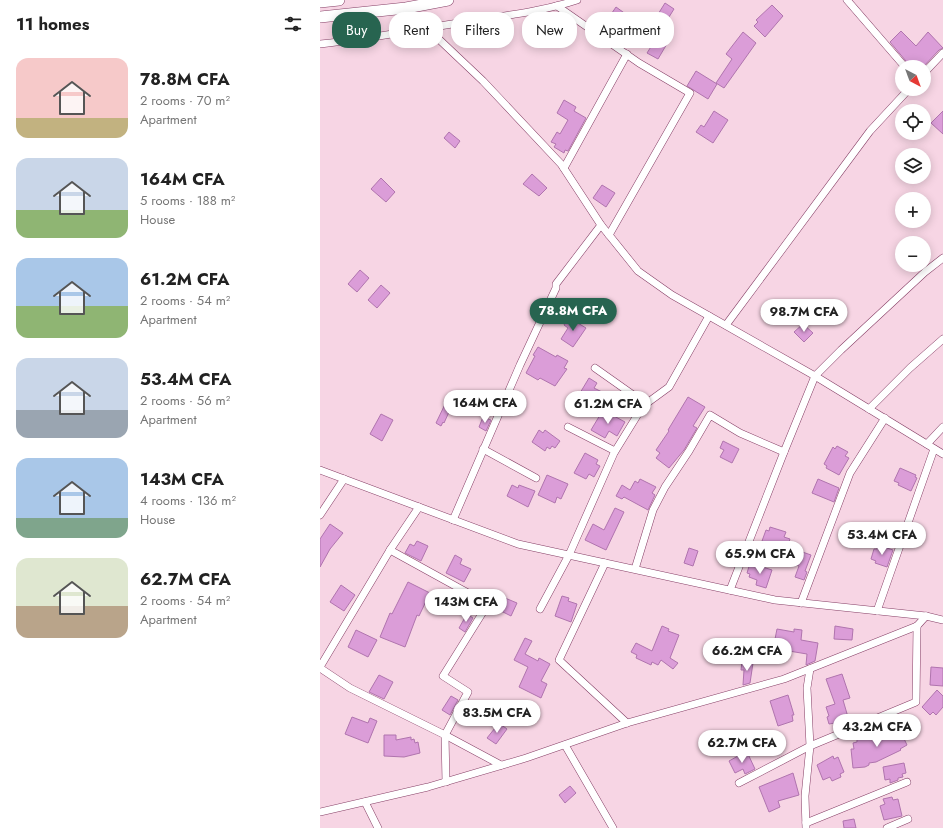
<!DOCTYPE html>
<meta charset="utf-8">
<style>
body{margin:0;font-family:Jost,sans-serif;background:#f6f6f6;color:#222;height:100vh;display:flex;flex-direction:column;font-size:15px;white-space:nowrap}
*{box-sizing:border-box;margin:0}
p{font-size:13px;color:#767676}
.icon{flex:none;width:22px;height:22px;fill:none;stroke:currentColor;stroke-width:2;stroke-linecap:round;stroke-linejoin:round}
.map{position:relative;flex:1;overflow:hidden}
.sheet{display:flex;flex-direction:column;background:#fff;width:320px}
.sheet>*{flex:none}
.guide{position:absolute;left:12px;top:12px;width:380px;height:36px;display:flex;gap:8px}
.needle{width:26px;rotate:139deg}
.controls{position:absolute;left:575px;top:60px;display:grid;gap:8px}
.controls a{display:grid;place-items:center;width:36px;height:36px;border-radius:50%;background:#fff;box-shadow:0 2px 10px #0003;font-size:20px}
.price{position:absolute;translate:-50% -34px;padding:0 9px;border-radius:14px;background:#fff;color:#222;font-size:13px;line-height:26px;filter:drop-shadow(0 1px 2px #0008)}
.price::after{content:'';position:absolute;left:50%;top:24px;width:12px;height:9px;margin-left:-6px;background:inherit;clip-path:polygon(0 0,100% 0,50% 100%)}
.price.current{background:#276450;color:#fff}
ul{padding:0;list-style:none}
li{display:flex;align-items:center;gap:12px;height:100px;padding:0 16px}
li span{display:grid;place-items:center;flex:none;width:112px;height:80px;border-radius:12px;color:#555}
li>.icon{margin-inline-start:auto}
span .icon{width:48px;height:48px;fill:#fffc;stroke-width:1}
li b{font-size:17px}
h2{display:flex;justify-content:space-between;align-items:center;height:48px;padding:0 16px;font-size:17px}
.tag{padding:0 14px;border-radius:16px;background:#fff;box-shadow:0 2px 10px #0003;font-size:14px;line-height:36px}
.tag.current{background:#276450;color:#fff}
main{display:flex;flex:1;min-height:0}
.map>svg:first-child{display:block}
.building{fill:#db9dd8;stroke:#b074ae}
.lines{fill:none;stroke-linecap:round;stroke-linejoin:round}
.minor-casing{stroke:#863f66;stroke-width:8}
.primary-casing{stroke:#863f66;stroke-width:12}
.minor{stroke:#fff;stroke-width:7}
.primary{stroke:#fff;stroke-width:11}
</style>
<main>
<section class="sheet">
<h2>11 homes<svg class="icon" aria-label="filters" viewBox="0 0 24 24"><path d="M4 7h16M4 17h16"/><circle cx="9" cy="7" r="2"/><circle cx="15" cy="17" r="2"/></svg></h2>
<ul>
<li><span style="background:linear-gradient(#f6c9c9 75%,#c2b280 0)"><svg class="icon" aria-label="home" viewBox="0 0 24 24"><path d="M3 11l9-7 9 7M6 9v11h12V9"/></svg></span><div><b>78.8M CFA</b><p>2 rooms · 70 m²</p><p>Apartment</p></div></li>
<li><span style="background:linear-gradient(#c9d6e8 65%,#8fb573 0)"><svg class="icon" aria-label="home" viewBox="0 0 24 24"><path d="M3 11l9-7 9 7M6 9v11h12V9"/></svg></span><div><b>164M CFA</b><p>5 rooms · 188 m²</p><p>House</p></div></li>
<li><span style="background:linear-gradient(#a9c7e8 60%,#8fb573 0)"><svg class="icon" aria-label="home" viewBox="0 0 24 24"><path d="M3 11l9-7 9 7M6 9v11h12V9"/></svg></span><div><b>61.2M CFA</b><p>2 rooms · 54 m²</p><p>Apartment</p></div></li>
<li><span style="background:linear-gradient(#c9d6e8 65%,#9aa5b1 0)"><svg class="icon" aria-label="home" viewBox="0 0 24 24"><path d="M3 11l9-7 9 7M6 9v11h12V9"/></svg></span><div><b>53.4M CFA</b><p>2 rooms · 56 m²</p><p>Apartment</p></div></li>
<li><span style="background:linear-gradient(#a9c7e8 75%,#7fa58c 0)"><svg class="icon" aria-label="home" viewBox="0 0 24 24"><path d="M3 11l9-7 9 7M6 9v11h12V9"/></svg></span><div><b>143M CFA</b><p>4 rooms · 136 m²</p><p>House</p></div></li>
<li><span style="background:linear-gradient(#dfe7d0 60%,#b9a48a 0)"><svg class="icon" aria-label="home" viewBox="0 0 24 24"><path d="M3 11l9-7 9 7M6 9v11h12V9"/></svg></span><div><b>62.7M CFA</b><p>2 rooms · 54 m²</p><p>Apartment</p></div></li>
</ul>
</section>
<div class="map">
<svg width="623" height="828" viewBox="0 0 623 828">
<rect width="100%" height="100%" fill="#f7d5e4"/>
<g class="building">
<polygon points="345,3 354,9 344,25 335,19"/>
<polygon points="452,5 463,16 445,37 434,26 438,22 436,20"/>
<polygon points="296,7 314,20 302,39 283,26"/>
<polygon points="341,31 351,37 338,59 327,53"/>
<polygon points="581,31 596,46 608,32 623,48 619,50 603,67 591,67 570,42"/>
<polygon points="423,32 436,43 404,88 396,83 412,59 406,54"/>
<polygon points="376,71 397,84 388,99 367,86"/>
<polygon points="244,100 256,107 254,111 266,118 248,151 245,150 244,153 234,147 236,144 231,142 237,132 240,134 248,120 237,113"/>
<polygon points="394,111 408,120 393,143 376,132 381,125 384,127"/>
<polygon points="623,111 623,134 611,123"/>
<polygon points="129,132 140,141 135,148 124,138"/>
<polygon points="212,174 227,188 219,196 203,184"/>
<polygon points="61,178 75,192 66,202 51,189"/>
<polygon points="282,185 295,193 286,207 273,198"/>
<polygon points="40,270 49,278 37,292 28,284"/>
<polygon points="61,285 70,293 57,308 48,300"/>
<polygon points="248,317 266,328 253,347 241,339 248,328 244,325"/>
<polygon points="483,324 493,333 484,342 474,332"/>
<polygon points="218,347 236,357 237,355 248,361 244,368 247,369 235,386 220,378 218,380 206,373 215,356 213,355"/>
<polygon points="269,378 277,383 274,388 286,394 280,404 260,393"/>
<polygon points="368,397 385,407 373,426 377,428 364,450 349,468 336,458 340,453 336,450 349,431 348,430"/>
<polygon points="128,398 134,401 124,423 123,422 121,426 116,423"/>
<polygon points="283,410 305,422 297,436 289,431 285,438 271,430"/>
<polygon points="61,414 73,420 62,441 50,434"/>
<polygon points="163,417 171,420 166,431 159,427"/>
<polygon points="219,430 223,433 225,430 240,441 235,448 232,446 230,449 227,447 225,451 212,442"/>
<polygon points="403,441 419,449 412,463 400,457 404,450 400,448"/>
<polygon points="517,446 528,452 525,456 529,458 519,475 506,468 507,466 504,464 513,447 515,449"/>
<polygon points="265,453 278,460 276,464 280,466 274,477 269,474 266,479 254,473"/>
<polygon points="580,468 596,475 595,477 597,478 591,491 578,485 579,483 574,481"/>
<polygon points="227,475 248,484 241,499 237,497 235,503 218,495"/>
<polygon points="320,479 336,487 332,493 335,495 328,510 304,497 302,499 296,496 302,485 310,490 315,481 318,483"/>
<polygon points="498,479 519,488 514,502 492,493"/>
<polygon points="192,485 198,488 199,485 215,491 208,507 187,496"/>
<polygon points="295,508 304,512 286,550 265,540 273,524 284,530"/>
<polygon points="10,524 23,533 10,549 0,567 0,539"/>
<polygon points="450,527 466,532 464,537 470,539 466,550 442,541 446,530 449,531"/>
<polygon points="97,541 108,546 101,561 85,553 90,544 94,546"/>
<polygon points="413,543 421,545 418,555 410,553"/>
<polygon points="558,545 573,550 567,567 555,563 556,561 551,559 554,549 557,549"/>
<polygon points="369,548 378,551 373,566 364,563"/>
<polygon points="471,548 491,555 485,571 487,572 484,580 475,577 479,566 467,561"/>
<polygon points="135,555 142,559 140,564 151,569 144,582 126,573"/>
<polygon points="430,563 452,570 446,588 436,585 437,580 429,577 430,574 427,573"/>
<polygon points="88,582 110,593 99,616 97,615 85,647 60,637 70,613 72,614"/>
<polygon points="21,585 35,595 24,611 10,602"/>
<polygon points="242,596 249,598 248,601 257,604 251,622 235,616"/>
<polygon points="185,598 197,603 191,616 179,610"/>
<polygon points="147,614 153,618 145,632 139,628"/>
<polygon points="342,626 349,629 348,631 359,635 350,658 358,663 353,669 341,660 338,665 332,662 331,665 316,658 317,655 311,652 316,643 332,651"/>
<polygon points="515,626 533,629 532,640 514,639"/>
<polygon points="457,629 474,632 474,629 482,630 481,640 498,643 495,661 486,665 487,654 451,648 453,639 455,639"/>
<polygon points="36,630 57,640 48,657 28,647"/>
<polygon points="205,638 212,641 205,654 218,661 219,658 230,664 221,681 227,684 221,698 199,687 208,667 194,660"/>
<polygon points="422,661 433,663 430,683 423,685 424,670 421,670"/>
<polygon points="611,667 623,668 623,686 610,685"/>
<polygon points="522,674 530,698 523,700 530,724 517,729 515,723 509,724 507,717 509,716 506,707 515,704 506,679"/>
<polygon points="59,675 73,682 64,699 49,692"/>
<polygon points="617,690 623,696 623,707 616,715 613,712 610,715 602,707"/>
<polygon points="468,695 474,715 472,715 473,721 458,726 450,701"/>
<polygon points="131,696 138,700 130,715 122,710"/>
<polygon points="32,717 48,723 50,718 57,721 48,743 25,734"/>
<polygon points="179,723 187,729 176,744 167,738"/>
<polygon points="578,726 587,745 580,749 581,750 556,762 549,763 549,765 545,767 533,768 531,749 534,749 533,743 537,742 537,739 562,737 560,733 572,727 573,729"/>
<polygon points="64,735 76,735 76,740 91,737 91,740 94,739 95,743 98,742 100,753 84,757 64,756"/>
<polygon points="428,754 435,769 425,774 423,769 415,773 409,761 418,756 419,758"/>
<polygon points="513,756 514,759 518,757 524,772 520,774 521,777 512,781 510,777 503,780 497,765"/>
<polygon points="584,763 586,773 582,774 583,777 578,778 578,780 570,783 570,779 565,780 563,767"/>
<polygon points="473,773 479,795 458,801 460,807 449,812 439,787"/>
<polygon points="250,786 256,793 245,803 239,795"/>
<polygon points="572,797 573,800 578,799 582,816 564,820 560,806 565,804 563,799"/>
<polygon points="534,819 536,828 524,828 523,821"/>
</g>
<g class="lines">
<defs>
<g id="minor">
<polyline points="527,0 585,67"/>
<polyline points="237,6 319,63 370,93 289,235"/>
<polyline points="107,28 163,81 241,164 281,225 318,271 352,295 495,376 623,454"/>
<path d="M 0,44 C 48,39 96,30 144,22 C 182,16 221,12 257,0"/>
<polyline points="604,73 623,53"/>
<polyline points="244,168 307,54"/>
<polyline points="406,325 550,131 589,89"/>
<polyline points="275,368 326,404"/>
<polyline points="549,409 590,368 623,339"/>
<polyline points="248,427 295,451"/>
<polyline points="607,444 623,427"/>
<polyline points="163,449 216,478"/>
<polyline points="0,470 198,544 455,600 606,616 623,620"/>
<polyline points="0,515 24,479"/>
<polyline points="133,520 200,365 236,288 236,284 281,225"/>
<polyline points="70,550 168,604 123,676 148,692 125,735 126,782"/>
<polyline points="285,563 239,660 307,723"/>
<polyline points="315,569 333,510 345,487 369,451 390,415 420,433 464,452"/>
<polyline points="410,590 464,452 495,376 521,350 605,272 623,258"/>
<polyline points="481,603 530,473 565,418"/>
<polyline points="220,609 249,555 294,453 323,406 349,387 389,316"/>
<polyline points="557,611 614,449"/>
<polyline points="0,667 70,550 99,507"/>
<polyline points="0,668 30,688 125,735 181,765"/>
<polyline points="245,745 293,828"/>
<polyline points="419,783 490,746 596,702 597,626"/>
<polyline points="45,802 58,828"/>
<polyline points="0,812 108,787 206,758 307,723 464,679 597,626 606,616"/>
<polyline points="486,823 587,782"/>
<polyline points="486,828 485,796 490,746 487,688 490,669"/>
<polyline points="567,828 588,819"/>
</g>
<g id="primary">
<polyline points="0,2 19,0"/>
<polyline points="0,17 86,8 128,0"/>
</g>
</defs>
<use href="#minor" class="minor-casing"/>
<use href="#primary" class="primary-casing"/>
<use href="#minor" class="minor"/>
<use href="#primary" class="primary"/>
</g>
</svg>
<div class="controls">
<a><svg class="needle" viewBox="-14 -14 28 28"><path d="M0-13l5 13h-10z" fill="#e53935"/><path d="M0 13l5-13h-10z" fill="#767676"/></svg></a>
<a><svg class="icon" aria-label="locate" viewBox="0 0 24 24"><circle cx="12" cy="12" r="6"/><path d="M12 2v4M12 18v4M2 12h4M18 12h4"/></svg></a>
<a><svg class="icon" aria-label="layers" viewBox="0 0 24 24"><path d="M12 4l9 5-9 5-9-5zM3 14l9 5 9-5"/></svg></a>
<a>+</a>
<a>−</a>
</div>
<b class="price current" style="left:253px;top:332px">78.8M CFA</b>
<b class="price" style="left:484px;top:333px">98.7M CFA</b>
<b class="price" style="left:165px;top:424px">164M CFA</b>
<b class="price" style="left:288px;top:425px">61.2M CFA</b>
<b class="price" style="left:562px;top:556px">53.4M CFA</b>
<b class="price" style="left:440px;top:575px">65.9M CFA</b>
<b class="price" style="left:146px;top:623px">143M CFA</b>
<b class="price" style="left:427px;top:672px">66.2M CFA</b>
<b class="price" style="left:177px;top:734px">83.5M CFA</b>
<b class="price" style="left:557px;top:748px">43.2M CFA</b>
<b class="price" style="left:422px;top:764px">62.7M CFA</b>
<div class="guide">
<a class="tag current">Buy</a>
<a class="tag">Rent</a>
<a class="tag">Filters</a>
<a class="tag">New</a>
<a class="tag">Apartment</a>
</div>
</div>
</main>
